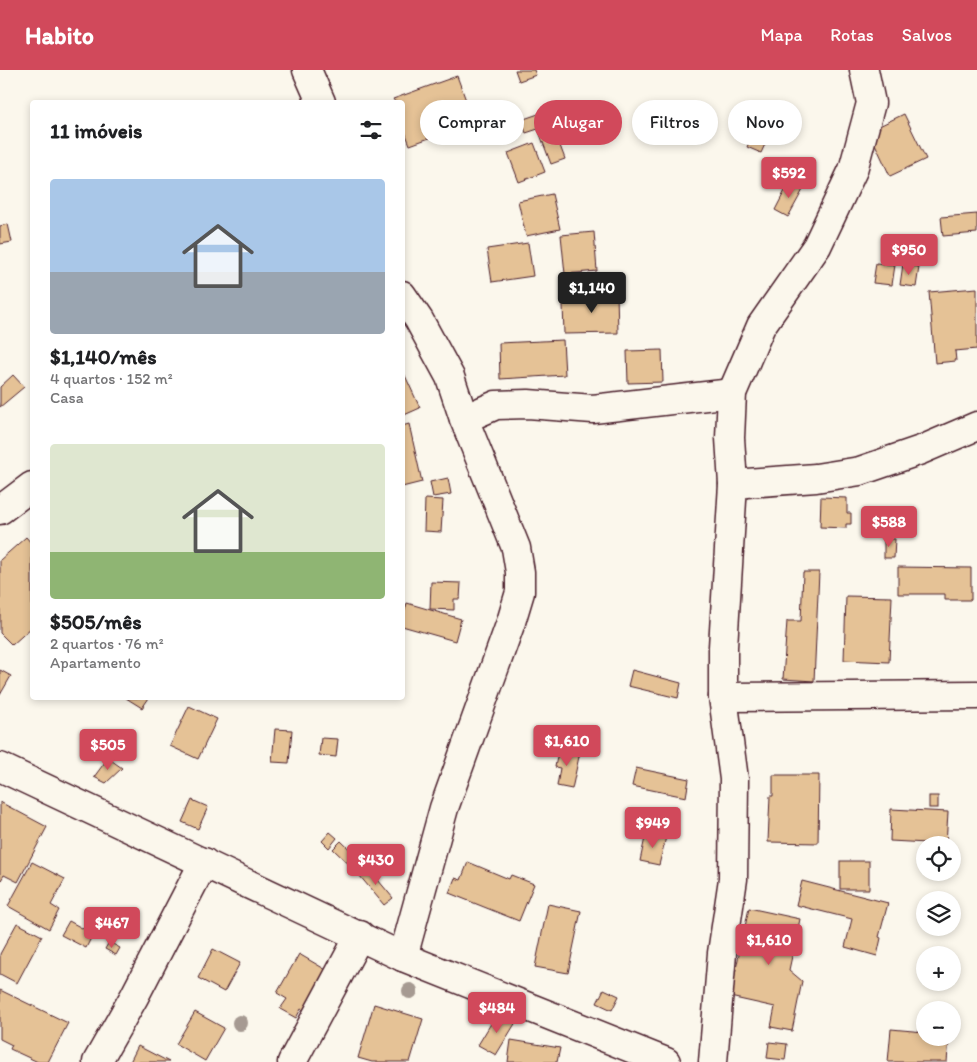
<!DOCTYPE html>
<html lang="pt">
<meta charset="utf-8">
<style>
body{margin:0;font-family:Itim,sans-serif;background:#f6f6f6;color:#202124;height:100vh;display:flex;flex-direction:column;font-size:19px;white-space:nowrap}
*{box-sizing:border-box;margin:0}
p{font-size:16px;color:#757577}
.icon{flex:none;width:28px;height:28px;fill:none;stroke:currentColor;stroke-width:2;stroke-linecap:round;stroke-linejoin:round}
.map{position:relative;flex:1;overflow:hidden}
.side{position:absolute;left:30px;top:30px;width:375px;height:600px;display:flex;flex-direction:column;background:#fff;border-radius:5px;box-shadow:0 2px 8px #0003}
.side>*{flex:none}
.hud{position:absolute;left:420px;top:30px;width:475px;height:45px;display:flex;gap:10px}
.fabs{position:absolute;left:916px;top:766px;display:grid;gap:10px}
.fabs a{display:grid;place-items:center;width:45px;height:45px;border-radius:50%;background:#fff;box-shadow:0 2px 8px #0003;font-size:25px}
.price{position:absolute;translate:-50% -42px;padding:0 11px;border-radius:5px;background:#d1495b;color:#fff;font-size:16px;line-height:32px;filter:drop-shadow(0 1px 2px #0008)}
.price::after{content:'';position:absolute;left:50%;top:30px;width:15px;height:11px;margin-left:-8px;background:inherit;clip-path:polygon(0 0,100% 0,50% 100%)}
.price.selected{background:#222;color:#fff}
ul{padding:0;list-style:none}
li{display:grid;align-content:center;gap:10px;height:265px;padding:0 20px}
li span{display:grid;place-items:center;height:155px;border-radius:5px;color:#555}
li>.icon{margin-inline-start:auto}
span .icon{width:90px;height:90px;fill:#fffc;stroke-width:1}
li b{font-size:21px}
h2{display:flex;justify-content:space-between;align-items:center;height:60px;padding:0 20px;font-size:21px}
.tag{padding:0 18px;border-radius:22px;background:#fff;box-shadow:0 2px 8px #0003;font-size:18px;line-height:45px}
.tag.selected{background:#d1495b;color:#fff}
header{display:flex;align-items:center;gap:30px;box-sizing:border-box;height:70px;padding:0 25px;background:#d1495b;color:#fff}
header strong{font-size:24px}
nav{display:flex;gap:28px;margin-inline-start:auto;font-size:18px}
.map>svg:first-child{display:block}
.building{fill:#e5c296;stroke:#4a1f2b}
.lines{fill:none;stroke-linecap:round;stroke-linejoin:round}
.minor-casing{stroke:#4a1f2b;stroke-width:31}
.minor{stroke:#fbf7ec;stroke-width:28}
.tree{fill:#a69a92}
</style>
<header>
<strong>Habito</strong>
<nav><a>Mapa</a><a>Rotas</a><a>Salvos</a></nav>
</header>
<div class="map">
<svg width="977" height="992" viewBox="0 0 977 992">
<rect width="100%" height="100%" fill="#fbf7ec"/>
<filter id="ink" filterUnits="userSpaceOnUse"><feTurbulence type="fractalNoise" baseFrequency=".02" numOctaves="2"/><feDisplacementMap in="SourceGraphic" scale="10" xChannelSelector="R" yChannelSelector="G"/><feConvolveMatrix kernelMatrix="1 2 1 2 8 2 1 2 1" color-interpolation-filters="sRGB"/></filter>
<g filter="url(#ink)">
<g class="building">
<polygon points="515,0 534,0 536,5 519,11"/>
<polygon points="457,6 474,52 410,75 402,54 402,32 395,32 393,29"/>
<polygon points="547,41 565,89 551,94 538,59 526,63 521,50"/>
<polygon points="904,44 926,89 890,106 869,61"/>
<polygon points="751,47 773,57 761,83 747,77 753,63 745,60"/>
<polygon points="534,73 545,102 519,112 508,83"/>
<polygon points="790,111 804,118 788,147 775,140"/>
<polygon points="552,124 560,159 526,166 518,131"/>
<polygon points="977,144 977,163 943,166 941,147"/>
<polygon points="8,154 12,172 0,174 0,156"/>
<polygon points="594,162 597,201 565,204 561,165"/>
<polygon points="528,173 533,206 492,212 487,179"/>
<polygon points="876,193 895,195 892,215 873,213"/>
<polygon points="903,194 919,197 916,217 900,215"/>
<polygon points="977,218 977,279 955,281 956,291 935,293 929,222"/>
<polygon points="617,223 618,263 564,264 563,234 575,234 574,224"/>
<polygon points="563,270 565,305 500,309 499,273"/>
<polygon points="662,280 663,312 628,313 627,281"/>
<polygon points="402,299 420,338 402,346"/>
<polygon points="13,305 24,317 0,337 0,317"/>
<polygon points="409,354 422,412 402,417 402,356"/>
<polygon points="448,408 451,424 433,427 430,412"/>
<polygon points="821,427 847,428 847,443 851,443 851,454 846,454 846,458 820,457"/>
<polygon points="425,429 443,430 441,462 424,461"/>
<polygon points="26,467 32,474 32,557 12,575 0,563 0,490"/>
<polygon points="884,469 895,469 894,488 884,488"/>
<polygon points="898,497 971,498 971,530 945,530 945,524 898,524"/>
<polygon points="803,502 819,502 814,611 783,609 787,551 801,551"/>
<polygon points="431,512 461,513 460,529 454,529 454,540 430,539"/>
<polygon points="846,526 892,527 889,592 844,590"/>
<polygon points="407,533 461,549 455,571 402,556 402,550"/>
<polygon points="0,600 11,606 0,625"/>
<polygon points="632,600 681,613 678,628 628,616"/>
<polygon points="126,628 149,628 142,638"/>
<polygon points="189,636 217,649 198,689 170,676"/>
<polygon points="275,659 292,660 289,693 272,692"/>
<polygon points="321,668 338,669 336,687 319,685"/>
<polygon points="559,677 580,682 572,719 557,716 560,698 555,697"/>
<polygon points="108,688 122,698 106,713 94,707"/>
<polygon points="636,698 689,709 686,727 632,716"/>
<polygon points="773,705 819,705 818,773 768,772 770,726 773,726"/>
<rect x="929" y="726" width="9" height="12"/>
<polygon points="192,730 208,737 198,759 182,752"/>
<polygon points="0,732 47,757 18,812 4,805 0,812"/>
<polygon points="891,739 948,742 946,774 890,771"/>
<polygon points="330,762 337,768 329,778 322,771"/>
<polygon points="646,763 666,767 659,795 640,791"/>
<polygon points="341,771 365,794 357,802 333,779"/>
<rect x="840" y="791" width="29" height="28"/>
<polygon points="32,792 65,809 51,835 59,840 49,859 8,836"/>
<polygon points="468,792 509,809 511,805 534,814 519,851 449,823 455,808 461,810"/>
<polygon points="368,798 393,828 384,835 359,805"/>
<polygon points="802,811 888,833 879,867 881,868 877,886 845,877 852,849 796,835"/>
<polygon points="548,834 581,841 568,903 535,897"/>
<polygon points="749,838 800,849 789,900 802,911 792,961 771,957 775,937 730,927"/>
<polygon points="69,851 93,864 86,878 61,865"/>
<polygon points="17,853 42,866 17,913 0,904 0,884"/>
<polygon points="109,872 120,878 116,885 105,879"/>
<polygon points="213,879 240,893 224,922 198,908"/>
<polygon points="299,884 328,901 305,941 301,939 296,948 280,939 287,929 277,923"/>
<polygon points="604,919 619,926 612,940 597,933"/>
<polygon points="0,920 68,953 48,992 38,992 10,979 12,975 0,969"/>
<polygon points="374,934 423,949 410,992 372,992 358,988"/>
<polygon points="195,942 224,958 205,991 176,974"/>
<polygon points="498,942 516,952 496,985 478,975"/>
<polygon points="924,958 925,968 949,968 947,992 888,992 891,959 924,962"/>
<polygon points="511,970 560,978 557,992 508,992"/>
<polygon points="769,972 787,974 785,990 767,988"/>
<polygon points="138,976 169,992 130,992"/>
</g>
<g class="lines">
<defs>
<g id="minor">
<polyline points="307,0 321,32"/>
<polyline points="402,225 419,250 450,307 464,349 516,478 520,502 520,522 511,552 444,738 403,887"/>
<polyline points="464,349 496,335 528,334 593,339 732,323"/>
<polyline points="733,414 816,408 860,401 921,380 977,356"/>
<polyline points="0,440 32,416"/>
<polyline points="723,627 977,625"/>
<polyline points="0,697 403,887 666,992"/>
<polyline points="97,992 134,927 204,792"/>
<polyline points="292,992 360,865"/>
<polyline points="713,992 722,883 733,809 734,709 723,627 723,577 733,414 730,368 732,323 761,256 817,176 853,100 871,33 864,0"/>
</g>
</defs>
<use href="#minor" class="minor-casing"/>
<use href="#minor" class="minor"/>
</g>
<g class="tree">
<circle cx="410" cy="921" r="8"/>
<circle cx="240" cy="953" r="8"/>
</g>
</g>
</svg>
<div class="fabs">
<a><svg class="icon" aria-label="locate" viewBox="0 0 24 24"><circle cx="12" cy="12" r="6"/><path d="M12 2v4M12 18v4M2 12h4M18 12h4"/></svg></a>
<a><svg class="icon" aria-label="layers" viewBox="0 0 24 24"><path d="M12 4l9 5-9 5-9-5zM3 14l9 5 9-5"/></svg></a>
<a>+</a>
<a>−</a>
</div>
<b class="price" style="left:789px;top:129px">$592</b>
<b class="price" style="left:909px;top:206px">$950</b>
<b class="price selected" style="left:592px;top:244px">$1,140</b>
<b class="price" style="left:889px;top:478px">$588</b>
<b class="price" style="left:567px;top:697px">$1,610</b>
<b class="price" style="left:108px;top:701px">$505</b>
<b class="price" style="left:653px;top:779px">$949</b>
<b class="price" style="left:376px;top:816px">$430</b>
<b class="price" style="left:112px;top:879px">$467</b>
<b class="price" style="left:769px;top:896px">$1,610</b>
<b class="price" style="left:497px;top:964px">$484</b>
<div class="hud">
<a class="tag">Comprar</a>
<a class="tag selected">Alugar</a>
<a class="tag">Filtros</a>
<a class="tag">Novo</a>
</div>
<section class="side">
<h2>11 imóveis<svg class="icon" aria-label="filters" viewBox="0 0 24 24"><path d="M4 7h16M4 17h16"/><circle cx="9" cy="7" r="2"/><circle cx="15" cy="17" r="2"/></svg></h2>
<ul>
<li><span style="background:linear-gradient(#a9c7e8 60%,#9aa5b1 0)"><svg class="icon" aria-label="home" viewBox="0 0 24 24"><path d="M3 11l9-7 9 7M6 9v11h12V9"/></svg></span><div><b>$1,140/mês</b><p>4 quartos · 152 m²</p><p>Casa</p></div></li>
<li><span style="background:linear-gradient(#dfe7d0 70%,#8fb573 0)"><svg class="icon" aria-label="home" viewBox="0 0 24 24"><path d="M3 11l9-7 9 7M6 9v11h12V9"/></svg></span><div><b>$505/mês</b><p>2 quartos · 76 m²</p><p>Apartamento</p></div></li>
</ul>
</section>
</div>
